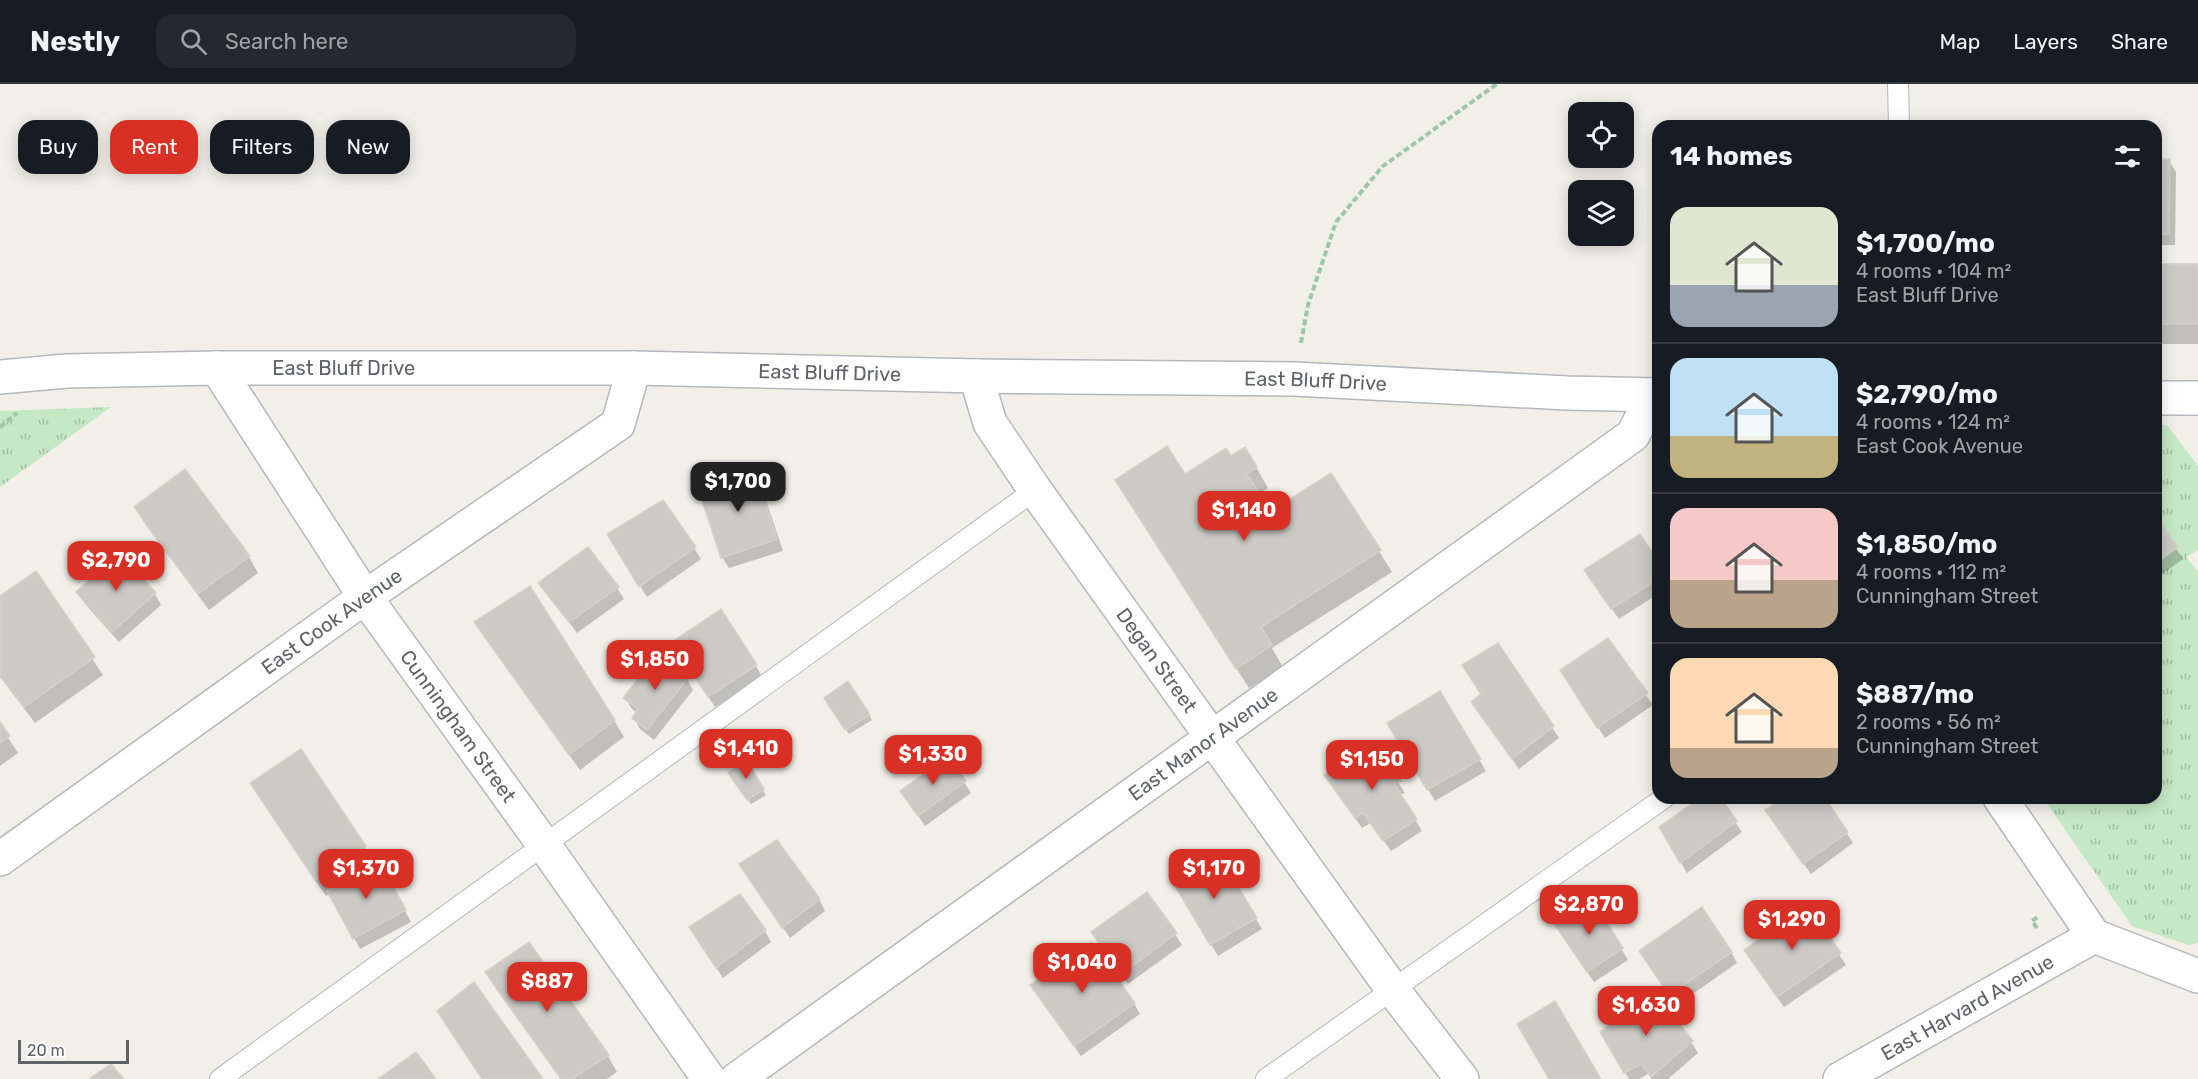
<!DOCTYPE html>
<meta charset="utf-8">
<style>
body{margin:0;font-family:Rubik,sans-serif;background:#242831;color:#f1f3f6;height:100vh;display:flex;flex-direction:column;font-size:22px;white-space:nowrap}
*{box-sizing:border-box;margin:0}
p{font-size:20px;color:#9ea1a6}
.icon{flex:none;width:33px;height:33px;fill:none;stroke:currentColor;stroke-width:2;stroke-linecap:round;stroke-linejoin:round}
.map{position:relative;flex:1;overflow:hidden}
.panel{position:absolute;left:1652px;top:36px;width:510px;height:684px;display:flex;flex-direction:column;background:#171b24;border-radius:18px;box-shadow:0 3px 15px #0003}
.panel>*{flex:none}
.hud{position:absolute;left:18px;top:36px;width:570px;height:54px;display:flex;gap:12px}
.fabs{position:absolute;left:1568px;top:18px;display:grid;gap:12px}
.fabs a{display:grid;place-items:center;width:66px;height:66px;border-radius:12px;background:#171b24;box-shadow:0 3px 15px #0003;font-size:30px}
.scale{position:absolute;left:18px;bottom:15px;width:111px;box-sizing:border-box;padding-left:6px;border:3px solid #5f6368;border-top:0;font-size:16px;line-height:21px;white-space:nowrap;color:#5f6368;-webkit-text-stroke:4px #fff;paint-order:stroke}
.price{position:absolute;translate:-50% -51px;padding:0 14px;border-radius:12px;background:#d93025;color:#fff;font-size:20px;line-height:39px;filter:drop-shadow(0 2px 3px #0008)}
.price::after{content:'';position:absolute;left:50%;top:36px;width:18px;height:14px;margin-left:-9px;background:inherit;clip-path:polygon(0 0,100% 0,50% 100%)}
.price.current{background:#222;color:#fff}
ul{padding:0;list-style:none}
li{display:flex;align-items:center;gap:18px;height:150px;padding:0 18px}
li+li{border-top:2px solid #363941}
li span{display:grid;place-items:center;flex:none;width:168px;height:120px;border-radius:18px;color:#555}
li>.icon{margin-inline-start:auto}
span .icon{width:72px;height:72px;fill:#fffc;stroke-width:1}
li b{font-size:26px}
h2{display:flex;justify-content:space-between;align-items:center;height:72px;padding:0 18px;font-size:26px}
.tag{padding:0 21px;border-radius:18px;background:#171b24;box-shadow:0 3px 15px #0003;font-size:21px;line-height:54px}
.tag.current{background:#d93025;color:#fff}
header{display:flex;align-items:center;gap:36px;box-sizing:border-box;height:84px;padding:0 30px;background:#171b24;border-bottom:2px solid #363941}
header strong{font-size:28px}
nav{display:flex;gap:33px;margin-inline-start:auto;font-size:21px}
.search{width:420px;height:54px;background:#242831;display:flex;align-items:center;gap:15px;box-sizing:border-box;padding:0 21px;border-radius:18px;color:#9ea1a6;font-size:22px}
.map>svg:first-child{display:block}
.park{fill:url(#park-tufts)}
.shadow{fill:#0003}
.building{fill:#cccac5;stroke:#d6d1c6;stroke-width:1.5}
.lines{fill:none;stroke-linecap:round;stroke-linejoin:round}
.lane-casing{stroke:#b5b8bc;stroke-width:22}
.street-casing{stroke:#b5b8bc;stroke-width:36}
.path{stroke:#9cc7a9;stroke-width:4;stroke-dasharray:6 3;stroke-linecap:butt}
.lane{stroke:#fff;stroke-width:20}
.street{stroke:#fff;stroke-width:33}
.labels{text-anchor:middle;stroke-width:6;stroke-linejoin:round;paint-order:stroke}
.street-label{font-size:20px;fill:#5f6368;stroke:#fff}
</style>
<header>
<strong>Nestly</strong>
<div class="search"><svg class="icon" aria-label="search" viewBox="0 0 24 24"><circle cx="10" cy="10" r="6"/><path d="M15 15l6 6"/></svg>Search here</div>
<nav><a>Map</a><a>Layers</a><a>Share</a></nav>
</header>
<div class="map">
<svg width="2198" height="995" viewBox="0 0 2198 995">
<defs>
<pattern id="park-tufts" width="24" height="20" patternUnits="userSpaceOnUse" patternTransform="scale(1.5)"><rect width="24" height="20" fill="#c5e8c5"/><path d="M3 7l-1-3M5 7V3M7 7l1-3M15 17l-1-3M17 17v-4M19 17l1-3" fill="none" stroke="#a3c0a4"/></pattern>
</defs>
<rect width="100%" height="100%" fill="#f1efe8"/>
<g class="park">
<polygon points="111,323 0,403 0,327"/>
<polygon points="2156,341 2167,341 2198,382 2198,466 2186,473 2198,488 2198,859 2188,861 2132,842 2043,714 2156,714"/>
</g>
<g class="shadow">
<polygon points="2156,76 2169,77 2176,88 2175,161 2156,161"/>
<rect x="2156" y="181" width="42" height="79"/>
<polygon points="1231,374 1256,383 1268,404 1258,411 1270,430 1331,391 1392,488 1272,564 1283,583 1249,604 1129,417"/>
<polygon points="754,387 760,398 783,467 729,484 722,473"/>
<polygon points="663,418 701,475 647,513 615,462"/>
<polygon points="136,424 249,473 258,489 209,526 145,440"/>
<polygon points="2156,435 2183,475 2161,491 2156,483"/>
<polygon points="1658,479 1658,510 1619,535 1593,498"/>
<polygon points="35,489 103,591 35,639 0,593 0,513"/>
<polygon points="540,499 617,504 624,515 577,549"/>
<polygon points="78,509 155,510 161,521 119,558 85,520"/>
<polygon points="476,538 614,636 624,653 580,686 485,554"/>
<polygon points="1607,556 1653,621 1605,654 1568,598"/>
<polygon points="1498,561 1559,654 1519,685 1480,629 1482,611"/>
<polygon points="680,570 756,582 762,593 715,623"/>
<polygon points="687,595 693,606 654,656 640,645 634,634 637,629 632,625 625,614"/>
<polygon points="1439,609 1486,687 1435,717 1389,639"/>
<polygon points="829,620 869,631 872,636 849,650"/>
<polygon points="0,641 18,669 0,682"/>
<polygon points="1373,659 1405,709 1400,711 1422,747 1391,767 1371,739 1362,744 1333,702"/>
<polygon points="948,674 971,709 925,742 902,707"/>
<polygon points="746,677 766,711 751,720 733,694"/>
<polygon points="1703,714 1719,714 1742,748 1687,789 1661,744"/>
<polygon points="1787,714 1824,714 1853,759 1811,790 1773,738"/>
<polygon points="261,716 364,763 374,779 365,785 366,787 385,791 411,838 360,865 330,809 326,812"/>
<polygon points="1218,772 1262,845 1218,872 1174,798"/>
<polygon points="747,792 819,815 825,827 790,854"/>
<polygon points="1592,817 1628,876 1594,898 1563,852"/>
<polygon points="1808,824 1846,881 1784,923 1752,877"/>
<polygon points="765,847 771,858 723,894 697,854"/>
<polygon points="1093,848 1175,850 1182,861 1128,900"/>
<polygon points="528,860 608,972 617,988 607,995 561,995 496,905 487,888"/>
<polygon points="1731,868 1737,879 1677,921 1647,878"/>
<polygon points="1038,912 1134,919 1140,930 1081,972"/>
<polygon points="1602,949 1691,958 1698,969 1668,995 1652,995 1648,990 1639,995 1629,995"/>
</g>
<g class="building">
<polygon points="2063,38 2063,42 1991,42 1990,39"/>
<polygon points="2156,75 2170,75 2169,150 2156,150"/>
<rect x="2156" y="180" width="42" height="60"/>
<polygon points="1167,362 1185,390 1226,364 1231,372 1245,363 1257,383 1247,390 1264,417 1241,432 1248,442 1331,389 1381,466 1261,543 1272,561 1236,585 1115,396"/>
<polygon points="185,385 250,472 198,510 134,423"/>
<polygon points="755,385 777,455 721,474 698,404"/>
<polygon points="663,416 696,463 639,503 607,450"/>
<polygon points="2156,432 2178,463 2156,479"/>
<polygon points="1640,450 1658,477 1658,495 1611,525 1584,486"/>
<polygon points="588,463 619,503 569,538 538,499"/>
<polygon points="120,469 156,509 112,548 76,508"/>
<polygon points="36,487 95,573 24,623 0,591 0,512"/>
<polygon points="530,502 615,636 569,671 474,538"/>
<polygon points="721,525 757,581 708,613 672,558"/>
<polygon points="1608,554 1648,609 1597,644 1560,586"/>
<polygon points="1498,559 1554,642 1512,675 1471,618 1481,610 1462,581"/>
<polygon points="658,570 688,594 647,646 632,634 638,625 623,614"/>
<polygon points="848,597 870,631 845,646 824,614"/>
<polygon points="1440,607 1481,675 1427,706 1387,639"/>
<polygon points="0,638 10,652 0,659"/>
<polygon points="1374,657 1401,697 1394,700 1417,735 1383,757 1363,729 1355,734 1324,691"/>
<polygon points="301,665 366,762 315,796 250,699"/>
<polygon points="949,672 966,697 918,732 900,707"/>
<polygon points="746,675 764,705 747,716 728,689"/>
<polygon points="1700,714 1721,714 1737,737 1680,779 1659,743"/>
<polygon points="1784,714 1825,714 1848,748 1803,780 1765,726"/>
<polygon points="777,756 820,815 782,844 739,780"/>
<polygon points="1218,770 1257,834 1210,861 1172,797"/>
<polygon points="380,778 406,826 353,855 327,807"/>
<polygon points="1147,808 1177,849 1121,890 1091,848"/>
<polygon points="740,810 766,846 716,884 689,843"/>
<polygon points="1592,815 1623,864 1587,888 1555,841"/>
<polygon points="1808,822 1841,869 1777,913 1744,866"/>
<polygon points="1702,823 1732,868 1669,911 1639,867"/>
<polygon points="529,858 609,971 572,995 561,995 485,888"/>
<polygon points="1091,858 1135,919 1074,962 1030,901"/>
<polygon points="474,898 543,995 482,995 437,927"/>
<polygon points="1654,909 1693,957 1651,993 1641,980 1624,989 1600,948"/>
<polygon points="1555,917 1601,995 1549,995 1517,940"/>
<polygon points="416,968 436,995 378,995"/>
<polygon points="111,980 124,995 89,995"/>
</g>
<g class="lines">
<defs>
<g id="lane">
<polyline points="1898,0 1899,42"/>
<polyline points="220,995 1035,406"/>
<polyline points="1266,995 1664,714"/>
</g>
<g id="street">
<path id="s1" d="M 217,284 L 365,513 L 544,761 L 709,995"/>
<path id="s2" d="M 976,292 L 990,339 L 1035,406 L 1393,906 L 1462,995"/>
<path id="s3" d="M 0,293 L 66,287 L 217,284 L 634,284 L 976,292 L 1294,295 L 1567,309 L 1658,311"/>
<polyline points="2156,314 2198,314"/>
<polyline points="2000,714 2094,852"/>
<path id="s4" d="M 0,775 L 365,513 L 618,340 L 634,284"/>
<polyline points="2094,852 2198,892"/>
<path id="s5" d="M 737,995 L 1633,351 L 1653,311"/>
<path id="s6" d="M 1840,995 L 2094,852"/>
</g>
</defs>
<use href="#lane" class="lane-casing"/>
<use href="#street" class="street-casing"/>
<g class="path">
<polyline points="1301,259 1308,221 1336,138 1383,82 1497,0"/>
<polyline points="0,343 17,329"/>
<polyline points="2037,844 2032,837 2039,832"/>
</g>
<use href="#lane" class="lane"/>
<use href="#street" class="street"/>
</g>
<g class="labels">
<g class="street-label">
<text dy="7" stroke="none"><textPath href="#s3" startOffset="344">East Bluff Drive</textPath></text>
<text dy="7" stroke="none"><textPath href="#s3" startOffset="830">East Bluff Drive</textPath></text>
<text dy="7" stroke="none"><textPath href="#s3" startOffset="1316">East Bluff Drive</textPath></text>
<text dy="7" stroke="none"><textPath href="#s4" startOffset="408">East Cook Avenue</textPath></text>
<text dy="7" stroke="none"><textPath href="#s2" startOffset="339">Degan Street</textPath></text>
<text dy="7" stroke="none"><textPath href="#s1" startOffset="432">Cunningham Street</textPath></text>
<text dy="7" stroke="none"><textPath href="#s5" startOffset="574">East Manor Avenue</textPath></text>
<text dy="7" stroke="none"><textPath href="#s6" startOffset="146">East Harvard Avenue</textPath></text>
</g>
</g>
</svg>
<div class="fabs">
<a><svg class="icon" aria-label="locate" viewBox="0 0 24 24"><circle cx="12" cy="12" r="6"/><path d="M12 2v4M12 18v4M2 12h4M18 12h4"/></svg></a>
<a><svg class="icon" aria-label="layers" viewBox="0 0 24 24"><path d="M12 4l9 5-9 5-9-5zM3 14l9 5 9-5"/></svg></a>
</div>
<div class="scale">20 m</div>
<b class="price current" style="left:738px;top:429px">$1,700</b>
<b class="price" style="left:1244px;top:458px">$1,140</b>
<b class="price" style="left:116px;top:508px">$2,790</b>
<b class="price" style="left:655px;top:607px">$1,850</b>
<b class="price" style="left:746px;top:696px">$1,410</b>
<b class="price" style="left:933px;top:702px">$1,330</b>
<b class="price" style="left:1372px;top:707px">$1,150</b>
<b class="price" style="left:366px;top:816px">$1,370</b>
<b class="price" style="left:1214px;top:816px">$1,170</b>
<b class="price" style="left:1589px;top:852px">$2,870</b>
<b class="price" style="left:1792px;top:867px">$1,290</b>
<b class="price" style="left:1082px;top:910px">$1,040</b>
<b class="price" style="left:547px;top:929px">$887</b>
<b class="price" style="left:1646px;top:953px">$1,630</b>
<div class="hud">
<a class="tag">Buy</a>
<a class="tag current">Rent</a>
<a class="tag">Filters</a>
<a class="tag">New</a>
</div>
<section class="panel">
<h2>14 homes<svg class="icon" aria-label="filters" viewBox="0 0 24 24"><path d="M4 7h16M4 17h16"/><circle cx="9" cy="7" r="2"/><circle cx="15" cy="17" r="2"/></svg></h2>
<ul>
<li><span style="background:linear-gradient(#dfe7d0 65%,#9aa5b1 0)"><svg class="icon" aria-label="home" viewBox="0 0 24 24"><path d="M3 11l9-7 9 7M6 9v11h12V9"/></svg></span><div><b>$1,700/mo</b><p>4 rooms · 104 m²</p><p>East Bluff Drive</p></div></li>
<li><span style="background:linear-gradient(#bfe0f5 65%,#c2b280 0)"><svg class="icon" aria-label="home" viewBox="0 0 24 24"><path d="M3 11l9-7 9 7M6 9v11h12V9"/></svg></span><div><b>$2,790/mo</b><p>4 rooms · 124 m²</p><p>East Cook Avenue</p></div></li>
<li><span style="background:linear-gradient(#f6c9c9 60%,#b9a48a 0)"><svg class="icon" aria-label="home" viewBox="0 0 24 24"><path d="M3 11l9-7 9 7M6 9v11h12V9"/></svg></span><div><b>$1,850/mo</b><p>4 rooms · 112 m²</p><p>Cunningham Street</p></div></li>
<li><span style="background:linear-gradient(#ffd9b3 75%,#b9a48a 0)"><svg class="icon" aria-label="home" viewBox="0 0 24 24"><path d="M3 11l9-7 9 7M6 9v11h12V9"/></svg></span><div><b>$887/mo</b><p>2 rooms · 56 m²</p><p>Cunningham Street</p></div></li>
</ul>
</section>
</div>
